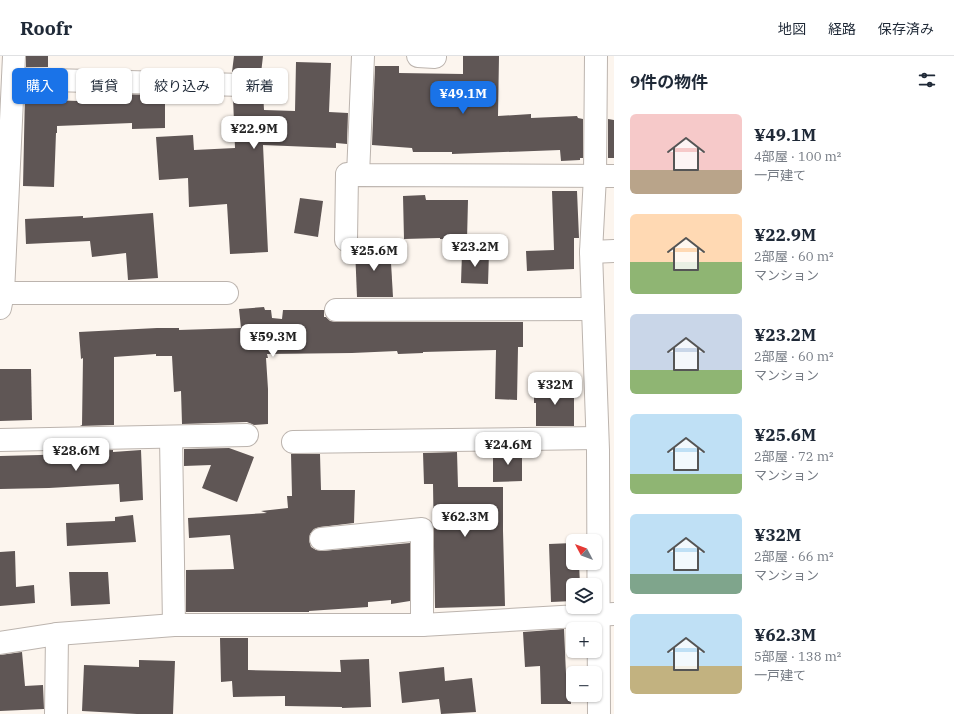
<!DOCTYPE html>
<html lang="ja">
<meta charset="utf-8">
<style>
body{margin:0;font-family:"IBM Plex Serif","Noto Sans JP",serif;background:#f6f6f7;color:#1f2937;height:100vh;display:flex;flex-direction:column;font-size:15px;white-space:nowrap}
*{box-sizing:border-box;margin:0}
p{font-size:13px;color:#747a83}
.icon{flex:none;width:22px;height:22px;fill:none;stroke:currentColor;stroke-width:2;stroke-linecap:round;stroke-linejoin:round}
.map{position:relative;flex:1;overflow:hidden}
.details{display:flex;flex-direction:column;background:#fff;width:340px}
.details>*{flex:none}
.guide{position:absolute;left:12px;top:12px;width:380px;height:36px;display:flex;gap:8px}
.needle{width:26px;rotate:311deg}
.buttons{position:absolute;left:566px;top:478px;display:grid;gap:8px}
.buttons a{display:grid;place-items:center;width:36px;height:36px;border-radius:6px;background:#fff;box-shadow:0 1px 3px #0004;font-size:20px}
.price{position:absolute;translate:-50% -34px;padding:0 9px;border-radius:8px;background:#fff;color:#222;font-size:13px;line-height:26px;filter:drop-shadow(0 1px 2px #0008)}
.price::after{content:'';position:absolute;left:50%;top:24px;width:12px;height:9px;margin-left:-6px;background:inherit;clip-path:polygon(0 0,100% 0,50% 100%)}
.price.current{background:#1a73e8;color:#fff}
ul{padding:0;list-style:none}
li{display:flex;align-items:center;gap:12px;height:100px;padding:0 16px}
li span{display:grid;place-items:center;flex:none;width:112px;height:80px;border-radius:6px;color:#555}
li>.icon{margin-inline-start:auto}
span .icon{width:48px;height:48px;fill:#fffc;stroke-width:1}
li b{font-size:17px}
h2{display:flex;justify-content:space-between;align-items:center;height:48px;padding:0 16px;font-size:17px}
.chip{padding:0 14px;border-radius:6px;background:#fff;box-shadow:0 1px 3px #0004;font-size:14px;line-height:36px}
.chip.current{background:#1a73e8;color:#fff}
header{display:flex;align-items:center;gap:24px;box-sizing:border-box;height:56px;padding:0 20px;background:#fff;border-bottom:1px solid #e0e1e3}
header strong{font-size:19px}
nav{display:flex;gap:22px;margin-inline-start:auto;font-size:14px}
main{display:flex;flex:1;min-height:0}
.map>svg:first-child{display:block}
.building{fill:#5f5655}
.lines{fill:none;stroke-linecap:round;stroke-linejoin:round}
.street-casing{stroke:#bcb4ae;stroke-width:24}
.street{stroke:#fff;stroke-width:22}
</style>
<header>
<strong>Roofr</strong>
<nav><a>地図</a><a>経路</a><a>保存済み</a></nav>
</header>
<main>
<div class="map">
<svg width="614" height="658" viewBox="0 0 614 658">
<rect width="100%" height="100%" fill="#fcf5ee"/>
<g class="building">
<rect x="26" y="0" width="22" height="11"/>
<polygon points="234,0 263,0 259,35 263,35 264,54 295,55 296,6 331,7 329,56 348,57 347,88 336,87 336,92 263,89 268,196 230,198 227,148 189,151 188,122 159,124 156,81 193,79 194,94 235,92 233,41 243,42 249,40 254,35 255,29 254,23 249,18 232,16"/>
<polygon points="463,0 499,0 498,60 531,58 531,62 577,60 578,62 583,63 583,102 580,102 580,104 561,105 560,94 452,98 452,96 413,96 412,92 372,89 375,10 399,10 399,17 463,18"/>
<polygon points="25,36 47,36 47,44 79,45 79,39 109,38 165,39 165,72 132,73 132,67 57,70 57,77 56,77 54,131 23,130"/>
<polygon points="608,63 614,64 614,102 608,102"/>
<polygon points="552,135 577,135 579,182 574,182 574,213 527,215 526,195 554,194"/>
<polygon points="425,139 426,144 468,144 467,184 440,183 440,182 404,183 403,140"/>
<polygon points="300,142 323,145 318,181 294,177"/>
<polygon points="153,157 158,222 128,224 126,197 92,201 90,185 26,188 25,163 83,160 83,162"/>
<polygon points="390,189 393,241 357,241 355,192 356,191"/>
<polygon points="462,197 489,197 488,228 461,227"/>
<polygon points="264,251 265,254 271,254 272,262 282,263 283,254 324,254 324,261 326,261 330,265 336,266 523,266 523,291 518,291 517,344 495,343 496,294 423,296 423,297 398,298 397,295 352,297 267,298 268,302 266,302 268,333 268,368 254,369 247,366 182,368 181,335 174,336 172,300 156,300 156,298 114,301 114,369 80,370 82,369 83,302 81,303 79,276 157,272 179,272 179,274 241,272 239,253"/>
<polygon points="0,313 31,313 32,364 0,365"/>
<polygon points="534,330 574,330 574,370 536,370 536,347 534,347"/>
<polygon points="229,392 254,401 237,446 202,432 211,409 184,410 184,393"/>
<polygon points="113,394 113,396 141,394 143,444 120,446 119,428 49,432 0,433 0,400 40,399 79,397 79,395"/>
<polygon points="522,395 522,425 493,426 493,396"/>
<polygon points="457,396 458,431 503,431 503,475 505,550 435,552 433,428 424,428 423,397"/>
<polygon points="291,398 320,398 321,434 355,434 354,467 320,471 314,473 310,478 309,484 311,491 316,494 322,495 410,487 410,545 391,548 391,544 368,546 368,551 309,555 309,556 186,556 186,514 234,513 230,479 189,482 188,462 267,457 261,455 288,452 287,440 292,440"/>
<polygon points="133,459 136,486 67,490 66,467 115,465 115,461"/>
<polygon points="573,487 573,507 579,507 580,529 573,529 573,545 551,546 549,488"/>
<polygon points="15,495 16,531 34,529 35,547 0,550 0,496"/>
<polygon points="69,516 108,516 110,548 71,550"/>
<polygon points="564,573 566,618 570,618 571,648 541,648 540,610 525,611 523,576"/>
<polygon points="220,582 248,582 248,614 341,616 340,604 369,603 371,651 342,652 342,651 285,650 285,640 233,641 232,625 221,626"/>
<polygon points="22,596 25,630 43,629 44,653 0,655 0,599"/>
<polygon points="139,604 175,605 173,658 137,658 82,655 84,609 139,611"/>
<polygon points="444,611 445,625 472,622 476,656 441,658 439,643 402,647 399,616"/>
</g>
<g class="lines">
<defs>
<g id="street">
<polyline points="418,0 435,1"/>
<polyline points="596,0 595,120 591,196 598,394 599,658"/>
<polyline points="13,23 243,29"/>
<polyline points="358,119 363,0"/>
<polyline points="346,184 347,118 358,119 614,120"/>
<polyline points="591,196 614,195"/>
<polyline points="0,237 227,237"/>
<polyline points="0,252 3,237 14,0"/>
<polyline points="336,254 593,253"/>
<polyline points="171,381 174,569"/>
<polyline points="0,384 247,379"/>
<polyline points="293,386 597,382"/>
<polyline points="321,483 422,473 422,569"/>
<polyline points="0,587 57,578 174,569 422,569 614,558"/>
<polyline points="56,658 57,578"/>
</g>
</defs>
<use href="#street" class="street-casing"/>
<use href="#street" class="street"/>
</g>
</svg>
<div class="buttons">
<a><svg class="needle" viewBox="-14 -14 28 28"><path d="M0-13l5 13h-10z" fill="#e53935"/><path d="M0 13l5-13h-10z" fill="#747a83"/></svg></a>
<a><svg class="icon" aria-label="layers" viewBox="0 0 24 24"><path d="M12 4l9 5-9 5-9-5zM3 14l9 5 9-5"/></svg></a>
<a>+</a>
<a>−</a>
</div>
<b class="price current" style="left:463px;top:59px">¥49.1M</b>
<b class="price" style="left:254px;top:94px">¥22.9M</b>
<b class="price" style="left:475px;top:212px">¥23.2M</b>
<b class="price" style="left:374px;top:216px">¥25.6M</b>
<b class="price" style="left:273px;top:302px">¥59.3M</b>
<b class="price" style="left:555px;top:350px">¥32M</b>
<b class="price" style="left:508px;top:410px">¥24.6M</b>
<b class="price" style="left:76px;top:416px">¥28.6M</b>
<b class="price" style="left:465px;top:482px">¥62.3M</b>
<div class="guide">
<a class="chip current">購入</a>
<a class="chip">賃貸</a>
<a class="chip">絞り込み</a>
<a class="chip">新着</a>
</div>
</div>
<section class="details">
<h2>9件の物件<svg class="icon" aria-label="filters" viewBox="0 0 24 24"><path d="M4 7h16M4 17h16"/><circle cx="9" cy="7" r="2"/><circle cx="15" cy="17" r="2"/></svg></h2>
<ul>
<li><span style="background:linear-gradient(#f6c9c9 70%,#b9a48a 0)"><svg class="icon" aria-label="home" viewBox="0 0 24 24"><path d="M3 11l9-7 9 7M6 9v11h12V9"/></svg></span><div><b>¥49.1M</b><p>4部屋 · 100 m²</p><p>一戸建て</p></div></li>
<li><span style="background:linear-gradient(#ffd9b3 60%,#8fb573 0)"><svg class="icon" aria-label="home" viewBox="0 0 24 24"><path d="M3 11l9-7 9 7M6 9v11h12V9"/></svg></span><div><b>¥22.9M</b><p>2部屋 · 60 m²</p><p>マンション</p></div></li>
<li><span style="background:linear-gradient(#c9d6e8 70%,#8fb573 0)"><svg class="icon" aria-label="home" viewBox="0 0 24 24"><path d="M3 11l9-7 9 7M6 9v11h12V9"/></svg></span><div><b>¥23.2M</b><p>2部屋 · 60 m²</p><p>マンション</p></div></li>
<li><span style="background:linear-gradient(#bfe0f5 75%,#8fb573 0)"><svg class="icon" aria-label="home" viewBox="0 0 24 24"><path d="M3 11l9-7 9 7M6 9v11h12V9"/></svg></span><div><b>¥25.6M</b><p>2部屋 · 72 m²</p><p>マンション</p></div></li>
<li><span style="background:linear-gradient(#bfe0f5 75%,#7fa58c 0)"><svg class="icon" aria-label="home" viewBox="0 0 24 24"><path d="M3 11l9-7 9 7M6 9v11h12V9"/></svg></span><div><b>¥32M</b><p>2部屋 · 66 m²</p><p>マンション</p></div></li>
<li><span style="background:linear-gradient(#bfe0f5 65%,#c2b280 0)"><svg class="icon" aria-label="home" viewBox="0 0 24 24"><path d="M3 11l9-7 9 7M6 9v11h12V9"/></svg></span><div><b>¥62.3M</b><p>5部屋 · 138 m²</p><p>一戸建て</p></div></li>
</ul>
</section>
</main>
